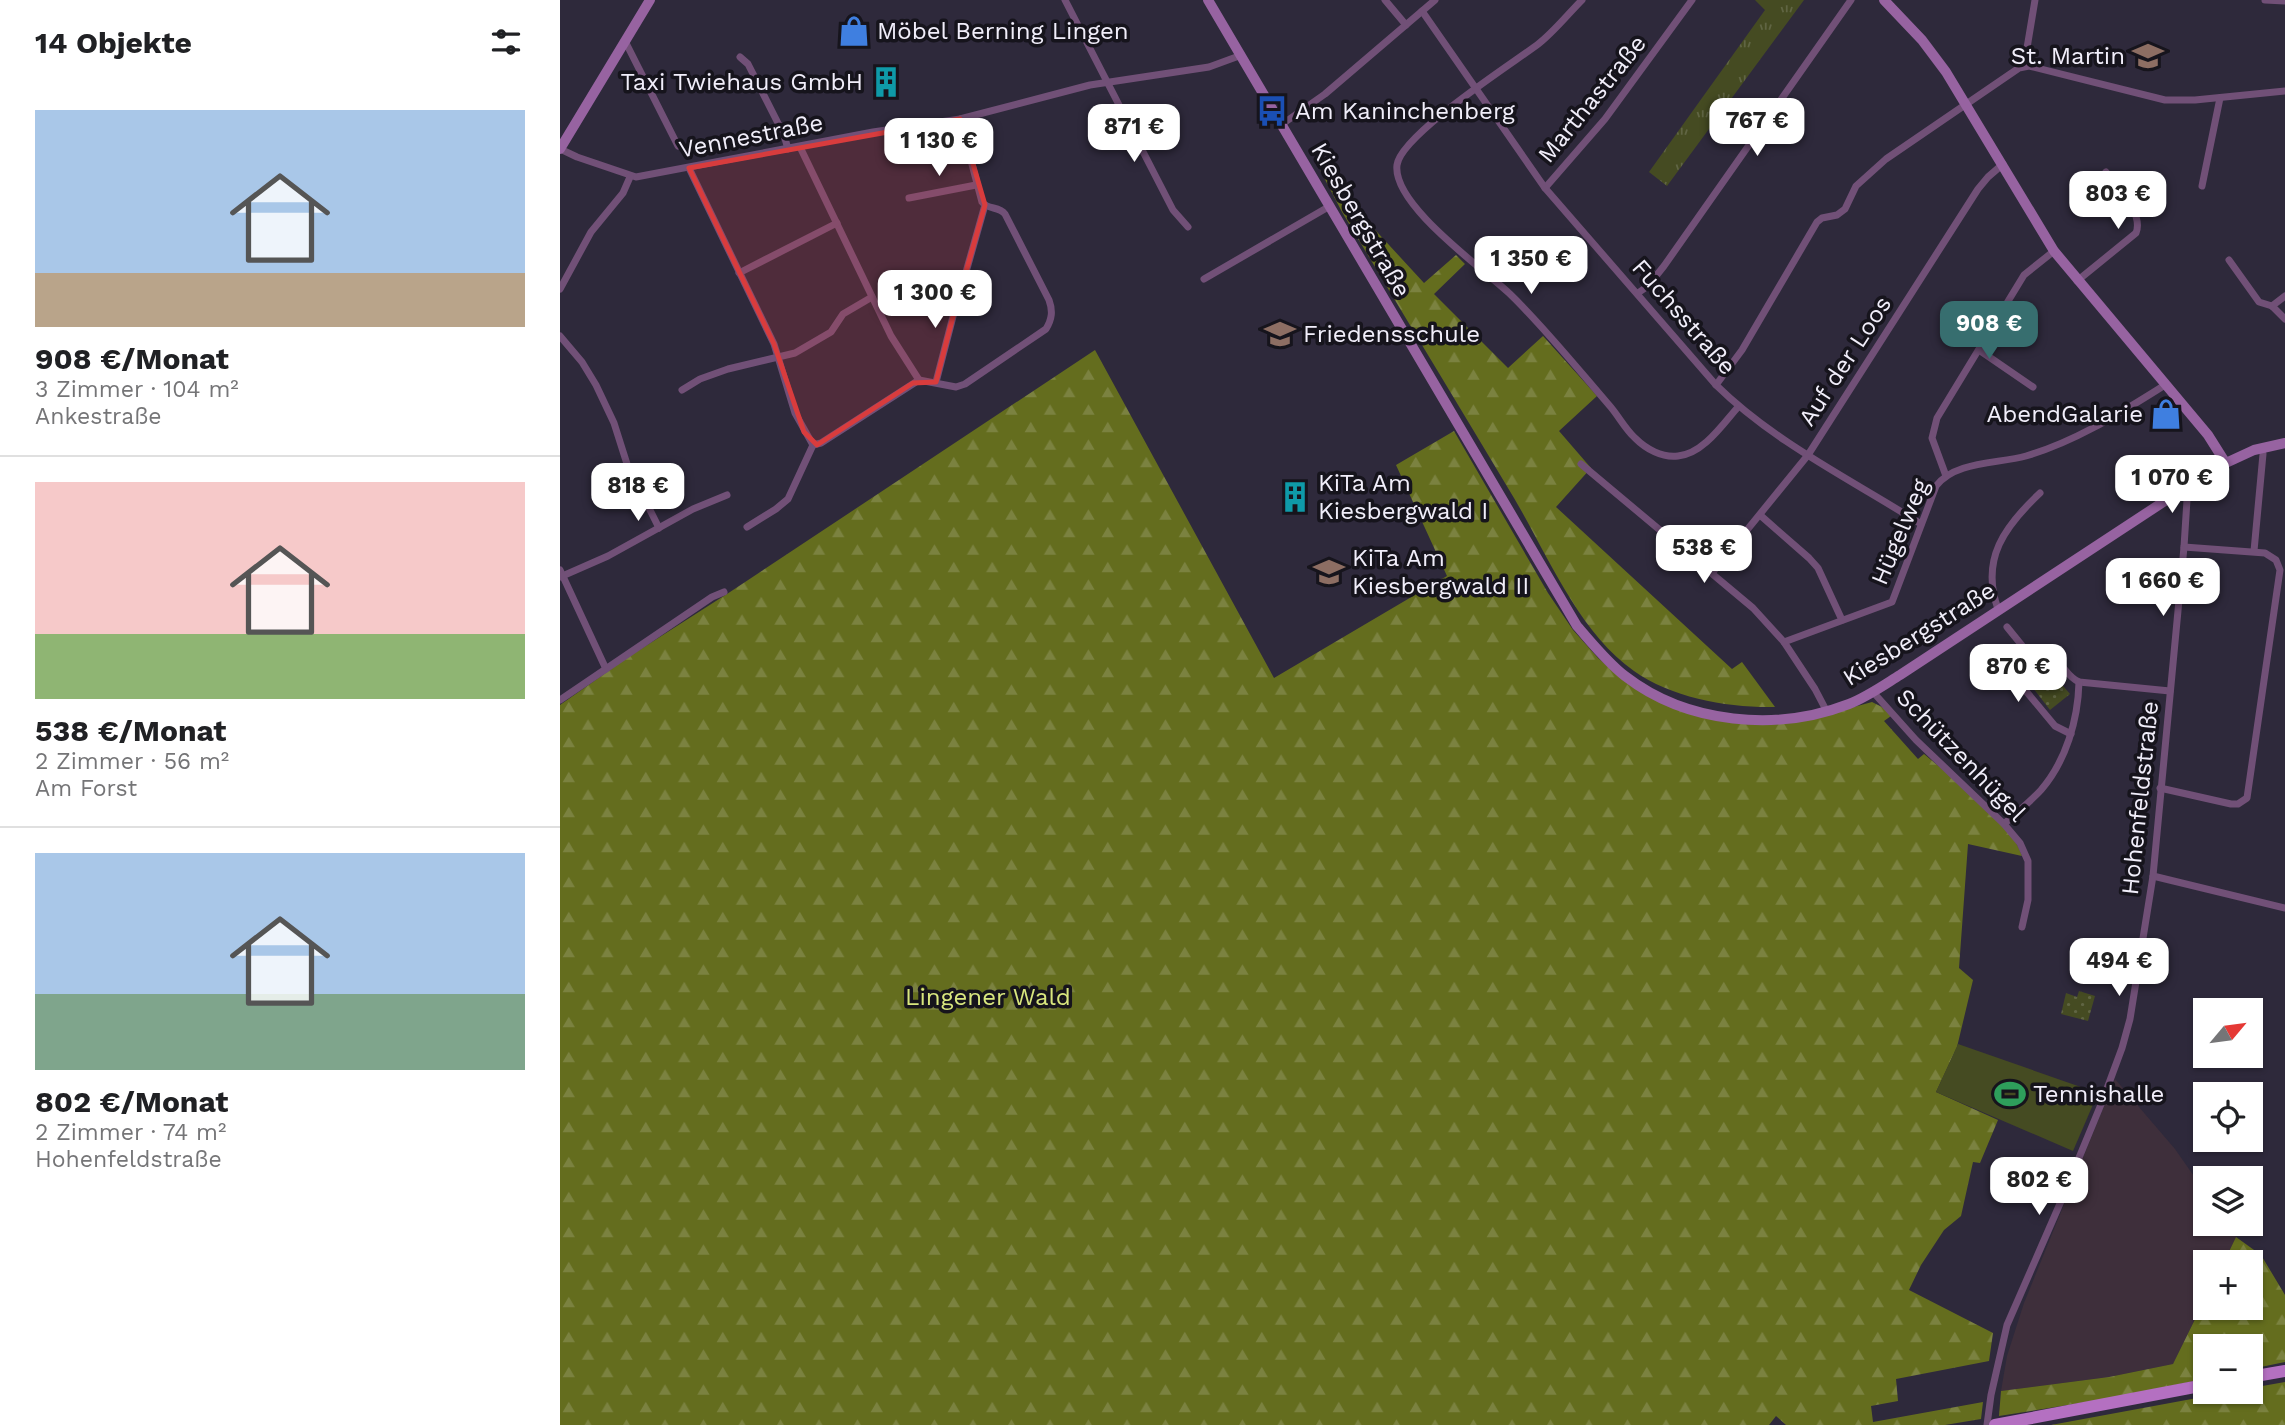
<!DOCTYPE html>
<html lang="de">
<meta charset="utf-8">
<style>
body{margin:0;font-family:"Work Sans",sans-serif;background:#f6f6f6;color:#202124;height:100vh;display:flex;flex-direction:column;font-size:26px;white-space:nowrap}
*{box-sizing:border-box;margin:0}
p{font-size:23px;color:#757577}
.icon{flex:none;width:38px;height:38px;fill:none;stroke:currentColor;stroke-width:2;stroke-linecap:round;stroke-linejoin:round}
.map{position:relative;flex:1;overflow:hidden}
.side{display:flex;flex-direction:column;background:#fff;width:560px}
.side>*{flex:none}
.needle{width:46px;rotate:61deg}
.tools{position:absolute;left:1633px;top:998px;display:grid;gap:14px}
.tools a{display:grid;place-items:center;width:70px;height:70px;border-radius:0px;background:#fff;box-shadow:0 2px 5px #0004;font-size:35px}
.price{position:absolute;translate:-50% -60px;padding:0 16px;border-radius:14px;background:#fff;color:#222;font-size:23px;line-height:46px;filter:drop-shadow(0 2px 4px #0008)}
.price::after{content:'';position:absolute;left:50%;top:42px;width:21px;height:16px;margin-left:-10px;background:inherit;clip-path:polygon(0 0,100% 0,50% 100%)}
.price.active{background:#376e6f;color:#fff}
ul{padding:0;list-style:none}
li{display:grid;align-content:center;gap:14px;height:371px;padding:0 35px}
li+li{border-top:2px solid #e0e0e0}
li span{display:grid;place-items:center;height:217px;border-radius:0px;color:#555}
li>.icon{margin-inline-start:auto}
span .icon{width:126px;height:126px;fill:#fffc;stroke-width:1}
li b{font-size:30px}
h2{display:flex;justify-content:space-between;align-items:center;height:84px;padding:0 35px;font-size:30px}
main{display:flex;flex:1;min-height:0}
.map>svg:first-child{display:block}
.commercial{fill:#3e2f3b}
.grass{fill:url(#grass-tufts)}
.forest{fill:url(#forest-firs)}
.park{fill:url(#park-dots)}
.pitch{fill:#454b22}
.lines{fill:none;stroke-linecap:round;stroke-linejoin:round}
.street{stroke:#715077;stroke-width:7}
.secondary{stroke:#9763a1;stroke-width:10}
.primary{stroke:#b470c1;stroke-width:12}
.marked{fill:#d93c3d;fill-opacity:0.2;stroke:#d93c3d;stroke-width:5;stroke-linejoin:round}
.labels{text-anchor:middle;stroke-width:7;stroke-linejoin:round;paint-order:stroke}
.poi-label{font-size:24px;fill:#f1eefa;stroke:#16141c;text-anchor:start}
.street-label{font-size:24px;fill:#f1eefa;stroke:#16141c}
.park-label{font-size:24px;fill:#d9e77e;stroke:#16141c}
</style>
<main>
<section class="side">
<h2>14 Objekte<svg class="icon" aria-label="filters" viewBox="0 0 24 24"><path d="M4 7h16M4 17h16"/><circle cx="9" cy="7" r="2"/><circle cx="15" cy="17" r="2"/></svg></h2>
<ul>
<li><span style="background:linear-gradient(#a9c7e8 75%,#b9a48a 0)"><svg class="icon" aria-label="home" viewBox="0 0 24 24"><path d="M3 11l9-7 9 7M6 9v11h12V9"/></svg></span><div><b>908 €/Monat</b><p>3 Zimmer · 104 m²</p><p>Ankestraße</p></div></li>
<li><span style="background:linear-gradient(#f6c9c9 70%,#8fb573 0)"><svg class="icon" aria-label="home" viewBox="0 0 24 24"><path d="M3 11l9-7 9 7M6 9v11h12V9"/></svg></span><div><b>538 €/Monat</b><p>2 Zimmer · 56 m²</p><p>Am Forst</p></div></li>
<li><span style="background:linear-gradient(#a9c7e8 65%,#7fa58c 0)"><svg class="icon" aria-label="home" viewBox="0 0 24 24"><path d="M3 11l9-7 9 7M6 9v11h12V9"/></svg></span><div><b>802 €/Monat</b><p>2 Zimmer · 74 m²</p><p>Hohenfeldstraße</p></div></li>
</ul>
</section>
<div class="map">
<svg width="1725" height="1425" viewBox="0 0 1725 1425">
<defs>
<pattern id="grass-tufts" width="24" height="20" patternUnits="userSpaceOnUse" patternTransform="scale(1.75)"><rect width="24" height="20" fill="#454b22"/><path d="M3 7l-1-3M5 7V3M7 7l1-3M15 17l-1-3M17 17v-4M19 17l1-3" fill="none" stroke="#606543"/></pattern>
<pattern id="forest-firs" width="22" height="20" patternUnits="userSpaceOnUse" patternTransform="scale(1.75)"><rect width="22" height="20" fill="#646d1e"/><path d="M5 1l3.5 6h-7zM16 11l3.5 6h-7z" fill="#7b8240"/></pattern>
<pattern id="park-dots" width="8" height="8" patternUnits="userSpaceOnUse" patternTransform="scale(1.75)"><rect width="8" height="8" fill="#454b22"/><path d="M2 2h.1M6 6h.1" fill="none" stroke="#606543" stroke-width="1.8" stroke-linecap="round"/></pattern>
</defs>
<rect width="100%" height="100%" fill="#2e293b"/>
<polygon class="commercial" points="1555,1079 1615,1149 1645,1192 1645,1223 1667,1223 1676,1237 1664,1262 1645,1262 1645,1299 1613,1364 1549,1377 1441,1391 1447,1356 1464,1303"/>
<polygon class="grass" points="1195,0 1244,0 1107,186 1089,172 1205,10"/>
<g class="forest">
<path d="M 760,170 L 864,283 L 896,255 L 905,264 L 874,294 L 948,368 L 983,336 L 1037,396 L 999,431 L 1031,468 L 996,507 L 1172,669 L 1182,662 L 1215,707 C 1169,708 1112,698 1074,671 C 1019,633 987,554 954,498 C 897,403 839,307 782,212 Z"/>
<path d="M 535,350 L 714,678 L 887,576 L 836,465 L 894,431 L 988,593 L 1013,630 L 1038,658 L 1063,680 L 1149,714 L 1247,720 L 1312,702 L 1324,708 L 1331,716 L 1324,721 L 1358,759 L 1364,754 C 1392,778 1452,822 1462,856 L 1408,844 L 1399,968 L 1413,980 L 1397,1047 L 1376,1092 L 1438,1120 L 1420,1163 L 1413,1162 L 1401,1216 L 1384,1230 L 1361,1265 L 1349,1290 L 1433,1333 L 1429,1361 L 1336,1379 L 1338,1401 L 1311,1406 L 1313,1422 L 1423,1402 L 1421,1419 L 1385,1425 L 1226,1425 L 1216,1416 L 1209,1425 L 0,1425 L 0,705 L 67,658 L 170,592 Z"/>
<polygon points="1676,1237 1701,1255 1725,1295 1725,1362 1691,1369 1690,1346 1645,1346 1645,1379 1545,1399 1439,1416 1441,1391 1549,1377 1613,1364 1645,1299 1645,1307 1690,1307 1690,1262 1664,1262"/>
<polygon points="1725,1382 1725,1425 1491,1425 1675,1391 1690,1391 1691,1388"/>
</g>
<g class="park">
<polygon points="1492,673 1510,694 1490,710 1473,688"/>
<polygon points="1519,991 1535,996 1528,1021 1501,1014 1506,993 1517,997"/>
</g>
<polygon class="pitch" points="1398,1044 1538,1093 1513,1151 1376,1092"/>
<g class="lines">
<g class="street">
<polyline points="505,0 613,210 628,227"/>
<polyline points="825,0 846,25"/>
<path d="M 1022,0 C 1007,15 993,33 977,45 C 950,65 841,135 837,165 C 832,205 924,269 950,294 C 985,328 1017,368 1049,405 C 1058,415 1065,429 1075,438 C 1086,449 1102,458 1118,456 C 1143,454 1163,424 1178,407"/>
<polyline points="1705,0 1725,1"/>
<path d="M 862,11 L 985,188 L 1156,385 C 1215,443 1292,480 1361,524"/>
<polyline points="65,41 118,146"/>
<polyline points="180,57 188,64 224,135 228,149"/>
<polyline points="1464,66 1475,0"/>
<polyline points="721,125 765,94 875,0"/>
<polyline points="240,147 331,336 359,380"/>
<polyline points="0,149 17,157 76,177 313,132 400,119 530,85 649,67 679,56"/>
<polyline points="129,168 214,344 235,413 253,445 228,499 216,509 187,527"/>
<polyline points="1642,186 1660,98"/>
<polyline points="985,188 1045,119 1132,0"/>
<polyline points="349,198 416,185"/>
<polyline points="1669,260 1699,302 1712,306 1725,319"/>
<polyline points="179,273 277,223"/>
<polyline points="644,279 770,206"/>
<path d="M 1517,281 L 1576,233 C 1584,213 1557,188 1546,172"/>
<polyline points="0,289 31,232 63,193 70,177"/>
<polyline points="1078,293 1088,286 1104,266 1291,0"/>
<polyline points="396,305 392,297 395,286 404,279 425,205"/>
<polyline points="1712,306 1725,296"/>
<polyline points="0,336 22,362 36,385 54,423 67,464 99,528"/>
<polyline points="1419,350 1473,387"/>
<polyline points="376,382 396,305 404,301 408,287 404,279"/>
<polyline points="1156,385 1182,350 1257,222 1262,218 1277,215 1285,209 1296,186 1326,159 1459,68 1469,66 1605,100 1635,100 1725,91"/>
<polyline points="122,390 140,379 168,369 235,353 271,332 283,314 312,297"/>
<path d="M 253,445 L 261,443 L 359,380 L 396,387 L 405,384 L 486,329 C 492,319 493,311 489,300 L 445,214 C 439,206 428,210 422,202 L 400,119"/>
<polyline points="1021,464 1193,608 1224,642 1255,689 1266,710"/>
<polyline points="1386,476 1372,438 1377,418 1464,275 1494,251"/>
<polyline points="1200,515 1249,558 1258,568 1282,620"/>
<polyline points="1694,551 1703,454"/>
<polyline points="0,570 46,669"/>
<polyline points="1152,573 1248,455 1418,189 1428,177 1443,164"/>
<polyline points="0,577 48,556 133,509 167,495"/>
<path d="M 1438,609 C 1420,559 1445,526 1480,493"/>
<path d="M 1447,627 L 1477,664 C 1505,653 1500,673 1519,682 L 1610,691"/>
<path d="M 1224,642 L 1332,602 L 1376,486 C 1395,461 1437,464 1466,456 C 1517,441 1560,413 1605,385"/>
<polyline points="1477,664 1460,677 1460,684 1495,726 1511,734"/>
<polyline points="1313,692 1356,740 1444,824 1460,843 1468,861 1468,900 1462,927"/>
<polyline points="0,700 152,597 164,592"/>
<polyline points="1600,788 1671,804 1678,804 1687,798 1720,570 1716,560 1705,553 1624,547"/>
<path d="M 1444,824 C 1456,813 1470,802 1481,790 C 1506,761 1518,720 1519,682"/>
<polyline points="1593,876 1725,908"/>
<polyline points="1427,1425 1431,1395 1447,1325 1502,1199 1542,1102 1562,1048 1570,1019 1593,876 1624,547 1628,484"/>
</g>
<g class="secondary">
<path d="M 648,0 L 1017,626 C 1032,643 1047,662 1065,676 C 1127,724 1217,732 1289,704 C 1307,697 1324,685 1340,675 L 1655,468 L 1694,450 L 1725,443"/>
<polyline points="1324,0 1362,40 1386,72 1494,251 1648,435 1665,462"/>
<polyline points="0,149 90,0"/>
</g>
<g class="primary">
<polyline points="1690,1377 1725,1371"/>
<polyline points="1435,1425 1645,1385"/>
</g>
</g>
<path class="marked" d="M 400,119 L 425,205 L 404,279 L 392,297 L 396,305 L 376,382 L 353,383 L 257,445 L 244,432 L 214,344 L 129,168 Z"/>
<defs>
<symbol id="shop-bare" viewBox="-9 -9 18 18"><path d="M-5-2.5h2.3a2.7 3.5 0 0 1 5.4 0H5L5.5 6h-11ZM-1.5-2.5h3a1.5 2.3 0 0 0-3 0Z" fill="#3f7fe0" stroke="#16141c" stroke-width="2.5" paint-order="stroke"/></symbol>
<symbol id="school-bare" viewBox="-9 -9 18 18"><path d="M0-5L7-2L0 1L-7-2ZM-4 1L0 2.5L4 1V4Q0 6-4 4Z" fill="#8d6e63" stroke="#16141c" stroke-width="2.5" paint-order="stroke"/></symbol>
<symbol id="building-bare" viewBox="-9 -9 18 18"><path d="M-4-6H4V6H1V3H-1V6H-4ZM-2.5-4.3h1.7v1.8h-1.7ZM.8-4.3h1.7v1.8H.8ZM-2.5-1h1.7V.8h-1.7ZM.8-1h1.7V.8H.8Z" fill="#0f9aa8" stroke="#16141c" stroke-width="2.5" paint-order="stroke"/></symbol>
<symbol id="bus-bare" viewBox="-9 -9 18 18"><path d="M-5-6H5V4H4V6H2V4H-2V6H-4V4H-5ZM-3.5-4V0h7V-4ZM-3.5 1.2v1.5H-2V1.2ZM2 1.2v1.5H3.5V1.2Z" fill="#1a4fb4" stroke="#16141c" stroke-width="2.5" paint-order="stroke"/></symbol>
<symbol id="stadium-bare" viewBox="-9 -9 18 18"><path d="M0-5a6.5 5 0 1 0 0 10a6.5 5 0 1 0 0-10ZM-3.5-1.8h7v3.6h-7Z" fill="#2e9e5b" stroke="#16141c" stroke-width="2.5" paint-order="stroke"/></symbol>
</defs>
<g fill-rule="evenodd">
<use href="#shop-bare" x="272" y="9" width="44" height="44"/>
<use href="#school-bare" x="1566" y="34" width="44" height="44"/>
<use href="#building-bare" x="304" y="60" width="44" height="44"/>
<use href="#bus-bare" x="690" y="89" width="44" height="44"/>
<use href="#school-bare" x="698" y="312" width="44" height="44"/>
<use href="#shop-bare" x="1584" y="392" width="44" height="44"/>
<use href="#building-bare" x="713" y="475" width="44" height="44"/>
<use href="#school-bare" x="747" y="550" width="44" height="44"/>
<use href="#stadium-bare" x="1428" y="1072" width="44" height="44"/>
</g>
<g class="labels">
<g class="poi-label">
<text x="317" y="39">Möbel Berning Lingen</text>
<text x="1565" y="64" text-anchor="end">St. Martin</text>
<text x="303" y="90" text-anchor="end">Taxi Twiehaus GmbH</text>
<text x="735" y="119">Am Kaninchenberg</text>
<text x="743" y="342">Friedensschule</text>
<text x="1583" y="422" text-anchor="end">AbendGalarie</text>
<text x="758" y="491">KiTa Am<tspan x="758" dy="28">Kiesbergwald I</tspan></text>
<text x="792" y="566">KiTa Am<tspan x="792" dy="28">Kiesbergwald II</tspan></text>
<text x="1473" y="1102">Tennishalle</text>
</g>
<g class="street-label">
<text transform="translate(1032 99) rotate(-51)" y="8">Marthastraße</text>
<text transform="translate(191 136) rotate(-11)" y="8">Vennestraße</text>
<text transform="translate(801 220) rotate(60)" y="8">Kiesbergstraße</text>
<text transform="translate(1124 317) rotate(49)" y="8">Fuchsstraße</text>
<text transform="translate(1285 361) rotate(-57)" y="8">Auf der Loos</text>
<text transform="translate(1340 532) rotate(-67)" y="8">Hügelweg</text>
<text transform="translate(1359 634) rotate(-32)" y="8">Kiesbergstraße</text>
<text transform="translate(1401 755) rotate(46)" y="8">Schützenhügel</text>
<text transform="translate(1580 798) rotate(-84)" y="8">Hohenfeldstraße</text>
</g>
<g class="park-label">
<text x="428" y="1005">Lingener Wald</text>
</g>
</g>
</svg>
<div class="tools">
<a><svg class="needle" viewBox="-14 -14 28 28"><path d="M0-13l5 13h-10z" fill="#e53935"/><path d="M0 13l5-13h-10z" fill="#757577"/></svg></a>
<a><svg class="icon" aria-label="locate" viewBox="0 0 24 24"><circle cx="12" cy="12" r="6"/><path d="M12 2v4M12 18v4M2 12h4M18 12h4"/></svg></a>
<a><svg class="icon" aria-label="layers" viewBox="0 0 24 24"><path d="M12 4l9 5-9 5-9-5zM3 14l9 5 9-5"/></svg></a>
<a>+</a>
<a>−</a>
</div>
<b class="price" style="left:1197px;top:158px">767 €</b>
<b class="price" style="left:574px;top:164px">871 €</b>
<b class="price" style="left:379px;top:178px">1 130 €</b>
<b class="price" style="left:1558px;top:231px">803 €</b>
<b class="price" style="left:971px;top:296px">1 350 €</b>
<b class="price" style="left:375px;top:330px">1 300 €</b>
<b class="price active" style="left:1429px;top:361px">908 €</b>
<b class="price" style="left:1612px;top:515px">1 070 €</b>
<b class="price" style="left:78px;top:523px">818 €</b>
<b class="price" style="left:1144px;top:585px">538 €</b>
<b class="price" style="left:1603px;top:618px">1 660 €</b>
<b class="price" style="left:1458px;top:704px">870 €</b>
<b class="price" style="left:1559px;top:998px">494 €</b>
<b class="price" style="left:1479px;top:1217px">802 €</b>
</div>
</main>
